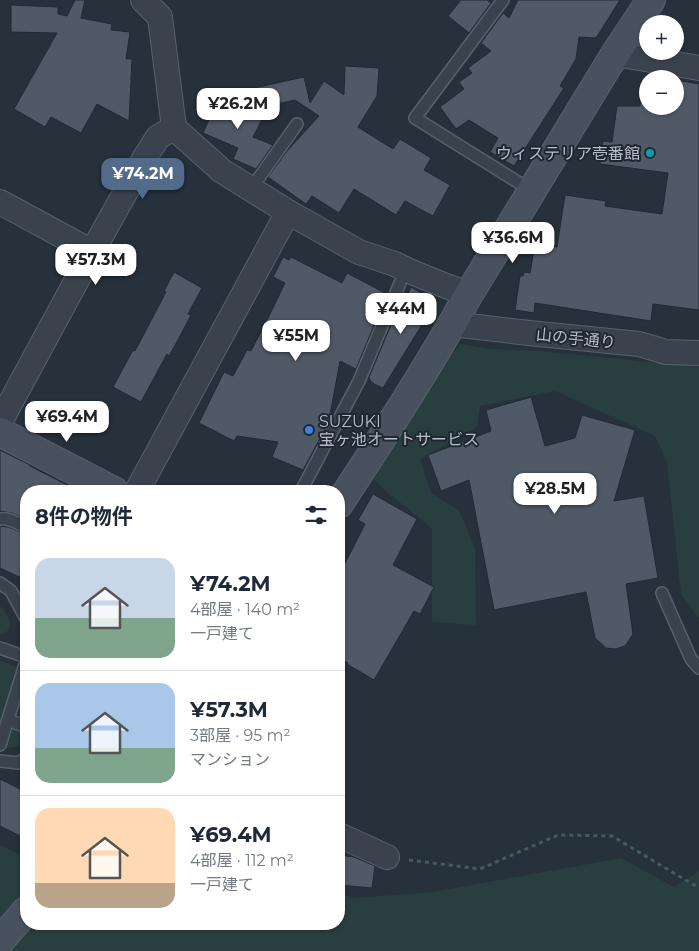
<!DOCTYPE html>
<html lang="ja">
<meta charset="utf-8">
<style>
body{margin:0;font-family:Montserrat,"Noto Sans JP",sans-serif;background:#f2f2f3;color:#1f2937;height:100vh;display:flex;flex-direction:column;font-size:19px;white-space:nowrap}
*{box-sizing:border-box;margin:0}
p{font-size:16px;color:#747a83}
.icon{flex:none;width:28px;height:28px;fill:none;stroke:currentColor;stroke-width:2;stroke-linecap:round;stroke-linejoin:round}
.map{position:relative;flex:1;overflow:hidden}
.panel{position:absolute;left:20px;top:485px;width:325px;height:445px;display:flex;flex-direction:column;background:#fff;border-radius:20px;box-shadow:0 1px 4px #0004}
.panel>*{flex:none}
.buttons{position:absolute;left:639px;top:15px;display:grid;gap:10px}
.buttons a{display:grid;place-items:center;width:45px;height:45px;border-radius:50%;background:#fff;box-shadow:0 1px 4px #0004;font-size:25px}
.price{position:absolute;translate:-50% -42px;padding:0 11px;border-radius:10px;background:#fff;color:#222;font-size:16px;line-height:32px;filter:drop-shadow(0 1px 2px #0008)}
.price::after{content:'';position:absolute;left:50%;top:30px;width:15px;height:11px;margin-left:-8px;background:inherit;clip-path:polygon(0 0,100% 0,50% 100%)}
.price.selected{background:#536b8a;color:#fff}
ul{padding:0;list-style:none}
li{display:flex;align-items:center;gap:15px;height:125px;padding:0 15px}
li+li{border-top:1px solid #e0e1e3}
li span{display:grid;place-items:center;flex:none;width:140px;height:100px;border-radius:15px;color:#555}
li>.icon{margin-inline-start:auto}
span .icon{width:60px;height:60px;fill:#fffc;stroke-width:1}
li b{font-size:21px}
h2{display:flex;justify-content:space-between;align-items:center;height:60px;padding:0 15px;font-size:21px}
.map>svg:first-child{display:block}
.green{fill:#293e3e}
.building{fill:#505a67;stroke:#212a34}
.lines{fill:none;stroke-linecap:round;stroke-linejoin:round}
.lane-casing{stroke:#58616b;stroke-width:14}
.street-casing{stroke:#58616b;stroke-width:26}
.secondary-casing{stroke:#58616b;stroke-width:30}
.path{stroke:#485b5c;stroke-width:3;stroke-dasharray:4 4;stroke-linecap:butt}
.lane{stroke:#3a434d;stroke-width:11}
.street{stroke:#3a434d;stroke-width:24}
.secondary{stroke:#48525f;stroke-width:28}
.culture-dot{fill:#0f9aa8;stroke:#1f2832;stroke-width:2}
.shop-dot{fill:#3f7fe0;stroke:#1f2832;stroke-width:2}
.labels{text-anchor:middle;stroke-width:4;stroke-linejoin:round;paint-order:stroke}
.poi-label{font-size:16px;fill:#b6bec8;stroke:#1f2832;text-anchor:end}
.street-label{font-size:16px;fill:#b6bec8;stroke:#1f2832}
</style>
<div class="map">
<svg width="699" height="951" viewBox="0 0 699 951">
<rect width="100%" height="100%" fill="#26313c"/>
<g class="green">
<polygon points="461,344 491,349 540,351 699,367 699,618 681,594 667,463 655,436 555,391 480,406 477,427 420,459 431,493 459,510 475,548 476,625 432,622 432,528 388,493 371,476 434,374"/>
<path d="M 0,606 C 8,614 17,631 0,635 Z"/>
<path d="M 0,661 L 26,670 L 26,742 C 17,747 11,749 0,747 Z"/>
<polygon points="0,845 26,858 26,924 339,924 339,893 355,898 433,892 621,858 674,887 699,871 699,951 0,951"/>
</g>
<g class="building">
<polygon points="75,0 85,0 81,18 112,24 111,30 130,32 126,59 132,59 129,121 97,104 81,133 51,117 45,127 14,109 57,33 11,32 11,5 58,7 58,14 67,16"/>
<polygon points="461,0 487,0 491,3 469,33 448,16"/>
<polygon points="518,0 620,0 596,38 579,37 576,59 560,86 564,88 514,166 490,152 498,138 469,120 456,129 440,107 464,89 459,82 472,73 468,68 491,51 481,43 503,13 509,18"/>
<polygon points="345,66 379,68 377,96 358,127 393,149 400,139 431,158 424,170 450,185 433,216 405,201 396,215 354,189 339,213 312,196 306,204 268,177 287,151 319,116 295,100 258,108 254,88 304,77 310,103 324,81 344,95"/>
<polygon points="644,79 648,79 648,106 675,106 675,84 677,84 677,80 699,84 699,310 653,304 651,321 535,303 534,313 515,310 520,276 523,276 524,272 530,273 535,244 557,247 565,195 606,201 605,206 662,214 668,173 600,164 603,141 612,142 617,106 640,106"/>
<polygon points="221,93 265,113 253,137 273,145 256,169 233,159 238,148 203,133"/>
<polygon points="283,257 289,260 291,257 342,283 347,273 387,294 356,369 340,361 330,415 332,416 303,470 272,457 278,442 237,436 234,441 199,423 224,372 233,376 247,350 251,351 270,314 285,283 273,277"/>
<polygon points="174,272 202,288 188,314 191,315 178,340 169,356 167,354 141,402 113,387 133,350 135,351 145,332 166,292 164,291"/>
<polygon points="411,287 436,302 383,388 374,384 370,380 369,377 401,301 404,303"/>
<polygon points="531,397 545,446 575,438 582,415 635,430 614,501 644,496 658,578 626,584 633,634 625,646 615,649 606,648 595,638 586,592 494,610 469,480 441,491 428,455 491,431 486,410"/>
<polygon points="0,450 30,465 30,466 79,491 26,491 26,519 12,513 0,511"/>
<polygon points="373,494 417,519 393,565 434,587 420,614 414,611 374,680 347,664 348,663 339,658 339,575 365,524 358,520"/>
<polygon points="0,526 8,527 26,534 26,580 0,568"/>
<polygon points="0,779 26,792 26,839 0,826"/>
<polygon points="339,855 354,857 375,866 372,888 339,885"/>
</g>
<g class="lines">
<defs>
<g id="lane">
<polyline points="503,0 415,118 532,191"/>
<polyline points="251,189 297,124"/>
<polyline points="301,491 359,381 400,283"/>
<path d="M 0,519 C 9,517 18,524 26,527"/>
<polyline points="0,583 11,591 26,619"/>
<polyline points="662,593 691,659 699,668"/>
<polyline points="0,648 26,657"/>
<polyline points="8,720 26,727"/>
<polyline points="0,745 26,661"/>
<polyline points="0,761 18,763 26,758"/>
</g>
<g id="street">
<polyline points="143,0 160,17 174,128 222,171 288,212 359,252 395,264 407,270 446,286 469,294"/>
<polyline points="615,54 699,68"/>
<polyline points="0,202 92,252 0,422"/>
<polyline points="92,252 144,159 158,137 174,128"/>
<polyline points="452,324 529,333 639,344 666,352 699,353"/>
<polyline points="137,491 288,212"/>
<polyline points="339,835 387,857"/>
</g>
<g id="secondary">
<polyline points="0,432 114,491"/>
<path d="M 339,504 C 384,435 429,366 469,294 L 615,54 L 651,0"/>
<polyline points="0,941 26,911"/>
</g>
</defs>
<use href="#lane" class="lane-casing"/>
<use href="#street" class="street-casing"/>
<use href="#secondary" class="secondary-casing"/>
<polyline class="path" points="409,860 480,869 558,835 612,836 699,888"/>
<use href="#lane" class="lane"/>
<use href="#street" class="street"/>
<use href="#secondary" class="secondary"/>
</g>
<circle class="culture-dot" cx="650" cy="153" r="5"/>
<circle class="shop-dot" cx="309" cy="430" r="5"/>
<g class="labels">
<g class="poi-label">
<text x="640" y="159">ウィステリア壱番館</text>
<text x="319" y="427" text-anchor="start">SUZUKI<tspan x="319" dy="18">宝ヶ池オートサービス</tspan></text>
</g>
<g class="street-label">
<text transform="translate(576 338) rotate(6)" y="6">山の手通り</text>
</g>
</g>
</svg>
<div class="buttons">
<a>+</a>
<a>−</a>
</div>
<b class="price" style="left:238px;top:130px">¥26.2M</b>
<b class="price selected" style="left:143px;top:200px">¥74.2M</b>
<b class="price" style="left:513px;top:264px">¥36.6M</b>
<b class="price" style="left:96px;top:286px">¥57.3M</b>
<b class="price" style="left:401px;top:335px">¥44M</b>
<b class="price" style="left:296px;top:362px">¥55M</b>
<b class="price" style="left:67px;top:443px">¥69.4M</b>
<b class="price" style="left:555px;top:515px">¥28.5M</b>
<section class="panel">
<h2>8件の物件<svg class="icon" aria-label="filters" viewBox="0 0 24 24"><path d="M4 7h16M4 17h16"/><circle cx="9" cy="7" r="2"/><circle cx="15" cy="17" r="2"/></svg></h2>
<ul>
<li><span style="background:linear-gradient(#c9d6e8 60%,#7fa58c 0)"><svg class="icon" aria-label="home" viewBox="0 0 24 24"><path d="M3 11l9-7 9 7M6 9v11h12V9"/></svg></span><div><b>¥74.2M</b><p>4部屋 · 140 m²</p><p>一戸建て</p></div></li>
<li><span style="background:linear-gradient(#a9c7e8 65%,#7fa58c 0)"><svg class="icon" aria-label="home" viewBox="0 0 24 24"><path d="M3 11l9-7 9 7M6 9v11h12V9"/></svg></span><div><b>¥57.3M</b><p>3部屋 · 95 m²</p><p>マンション</p></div></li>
<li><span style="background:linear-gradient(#ffd9b3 75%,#b9a48a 0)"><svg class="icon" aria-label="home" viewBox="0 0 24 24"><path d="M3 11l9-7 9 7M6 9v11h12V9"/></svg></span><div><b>¥69.4M</b><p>4部屋 · 112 m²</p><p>一戸建て</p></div></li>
</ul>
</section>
</div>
